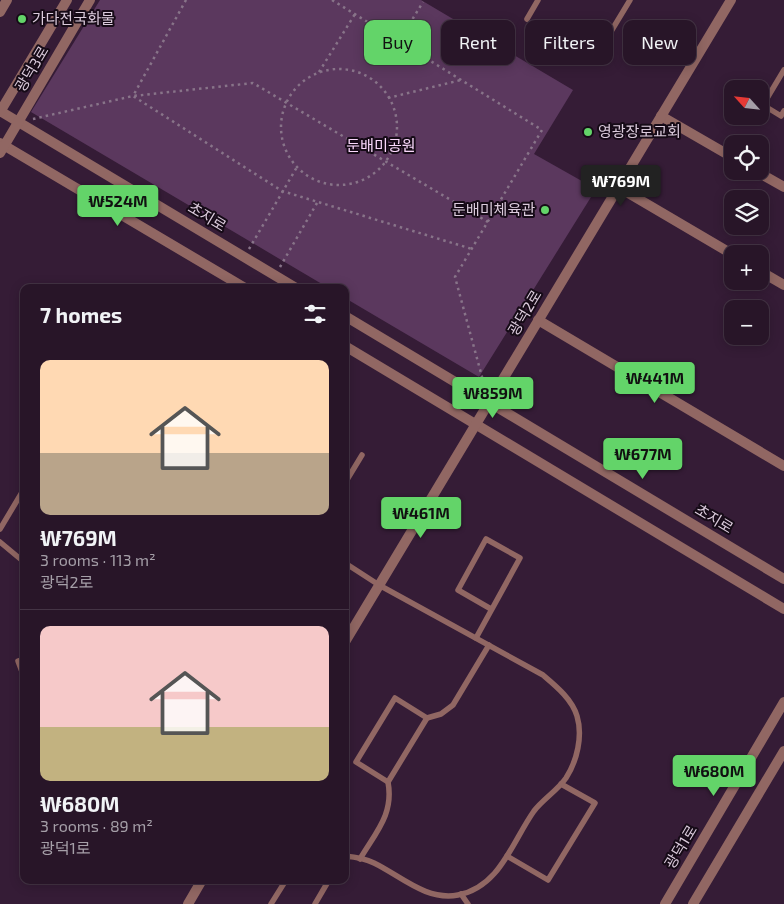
<!DOCTYPE html>
<meta charset="utf-8">
<style>
body{margin:0;font-family:"Exo 2","Noto Sans KR",sans-serif;background:#342234;color:#f1f3f6;height:100vh;display:flex;flex-direction:column;font-size:19px;white-space:nowrap}
*{box-sizing:border-box;margin:0}
p{font-size:16px;color:#a59fa8}
.icon{flex:none;width:28px;height:28px;fill:none;stroke:currentColor;stroke-width:2;stroke-linecap:round;stroke-linejoin:round}
.map{position:relative;flex:1;overflow:hidden}
.details{position:absolute;left:20px;top:284px;width:329px;height:600px;display:flex;flex-direction:column;background:#281528;border-radius:10px;box-shadow:0 2px 12px #0003,0 0 0 1px #443445}
.details>*{flex:none}
.hud{position:absolute;left:364px;top:20px;width:345px;height:45px;display:flex;gap:10px}
.needle{width:32px;rotate:297deg}
.buttons{position:absolute;left:724px;top:80px;display:grid;gap:10px}
.buttons a{display:grid;place-items:center;width:45px;height:45px;border-radius:10px;background:#281528;box-shadow:0 2px 12px #0003,0 0 0 1px #443445;font-size:25px}
.price{position:absolute;translate:-50% -42px;padding:0 11px;border-radius:5px;background:#63d469;color:#111;font-size:16px;line-height:32px;filter:drop-shadow(0 1px 2px #0008)}
.price::after{content:'';position:absolute;left:50%;top:30px;width:15px;height:11px;margin-left:-8px;background:inherit;clip-path:polygon(0 0,100% 0,50% 100%)}
.price.on{background:#222;color:#fff}
ul{padding:0;list-style:none}
li{display:grid;align-content:center;gap:10px;height:265px;padding:0 20px}
li+li{border-top:1px solid #443445}
li span{display:grid;place-items:center;height:155px;border-radius:10px;color:#555}
li>.icon{margin-inline-start:auto}
span .icon{width:90px;height:90px;fill:#fffc;stroke-width:1}
li b{font-size:21px}
h2{display:flex;justify-content:space-between;align-items:center;height:60px;padding:0 20px;font-size:21px}
.pill{padding:0 18px;border-radius:10px;background:#281528;box-shadow:0 2px 12px #0003,0 0 0 1px #443445;font-size:18px;line-height:45px}
.pill.on{background:#63d469;color:#111}
.map>svg:first-child{display:block}
.green{fill:#5b385e}
.lines{fill:none;stroke-linecap:round;stroke-linejoin:round}
.path{stroke:#887489;stroke-width:2.5;stroke-dasharray:2.5 4;stroke-linecap:butt}
.service{stroke:#916763;stroke-width:5.5}
.minor{stroke:#916763;stroke-width:10}
.tertiary{stroke:#916763;stroke-width:10}
.poi-dot{fill:#63d469;stroke:#160b17;stroke-width:2}
.labels{text-anchor:middle;stroke-width:4;stroke-linejoin:round;paint-order:stroke}
.poi-label{font-size:15px;fill:#dbcbdc;stroke:#160b17;text-anchor:start}
.street-label{font-size:15px;fill:#dbcbdc;stroke:#160b17}
.park-label{font-size:15px;fill:#f9d7fb;stroke:#160b17}
</style>
<div class="map">
<svg width="784" height="904" viewBox="0 0 784 904">
<rect width="100%" height="100%" fill="#351c36"/>
<polygon class="green" points="100,0 421,0 573,90 534,154 596,189 479,377 345,298 345,288 327,287 31,112"/>
<g class="lines">
<g class="path">
<polyline points="186,0 133,96 282,191 472,249"/>
<polyline points="332,0 542,130 455,277 485,388"/>
<polyline points="399,41 423,2"/>
<circle cx="339" cy="127" r="58"/>
<polyline points="319,72 355,14"/>
<polyline points="388,98 461,80"/>
<polyline points="33,119 133,96 253,83 488,222"/>
<polyline points="249,249 297,167"/>
<polyline points="280,267 317,203"/>
</g>
<g class="service">
<polyline points="527,19 538,0"/>
<polyline points="595,58 630,0"/>
<polyline points="784,70 763,105 781,116 784,111"/>
<polyline points="345,483 362,455"/>
<polyline points="0,529 24,489"/>
<polyline points="0,542 24,562"/>
<path d="M 345,563 L 379,585 L 543,675 C 556,686 572,699 577,716 C 583,736 577,761 566,778 C 557,791 543,799 534,811 C 512,842 500,887 458,895 C 426,901 401,876 374,863 C 366,859 355,857 345,856"/>
<polyline points="476,638 520,558 486,539 458,590 491,609"/>
<polyline points="24,659 18,661 24,677"/>
<polyline points="388,782 356,762 395,698 427,718"/>
<polyline points="507,856 548,880 595,803 561,784"/>
<path d="M 360,859 C 376,832 394,814 388,782 L 427,718 L 441,714 L 453,705 L 489,645"/>
<polyline points="461,894 468,904"/>
<polyline points="271,904 286,880"/>
<polyline points="315,904 329,880"/>
</g>
<g class="minor">
<polyline points="0,12 7,0"/>
<polyline points="618,187 732,254"/>
<polyline points="760,271 784,285"/>
<polyline points="538,320 784,466"/>
</g>
<g class="tertiary">
<polyline points="0,111 296,288"/>
<polyline points="0,112 67,0"/>
<polyline points="661,116 732,157"/>
<polyline points="0,143 245,288"/>
<polyline points="0,153 90,0"/>
<polyline points="756,171 784,187"/>
<polyline points="345,316 784,579"/>
<polyline points="345,346 784,609"/>
<polyline points="345,642 731,0"/>
<polyline points="188,904 202,880"/>
<polyline points="665,904 784,702"/>
<polyline points="693,904 784,751"/>
</g>
</g>
<g class="poi-dot">
<circle cx="22" cy="19" r="5"/>
<circle cx="588" cy="132" r="5"/>
<circle cx="545" cy="210" r="5"/>
</g>
<g class="labels">
<g class="poi-label">
<text x="32" y="24">가다전국화물</text>
<text x="598" y="137">영광장로교회</text>
<text x="535" y="215" text-anchor="end">둔배미체육관</text>
</g>
<g class="street-label">
<text transform="translate(32 69) rotate(-59)" y="5">광덕3로</text>
<text transform="translate(207 217) rotate(31)" y="5">초지로</text>
<text transform="translate(525 313) rotate(-59)" y="5">광덕2로</text>
<text transform="translate(714 519) rotate(31)" y="5">초지로</text>
<text transform="translate(681 847) rotate(-59)" y="5">광덕1로</text>
</g>
<g class="park-label">
<text x="381" y="151">둔배미공원</text>
</g>
</g>
</svg>
<div class="buttons">
<a><svg class="needle" viewBox="-14 -14 28 28"><path d="M0-13l5 13h-10z" fill="#e53935"/><path d="M0 13l5-13h-10z" fill="#a59fa8"/></svg></a>
<a><svg class="icon" aria-label="locate" viewBox="0 0 24 24"><circle cx="12" cy="12" r="6"/><path d="M12 2v4M12 18v4M2 12h4M18 12h4"/></svg></a>
<a><svg class="icon" aria-label="layers" viewBox="0 0 24 24"><path d="M12 4l9 5-9 5-9-5zM3 14l9 5 9-5"/></svg></a>
<a>+</a>
<a>−</a>
</div>
<b class="price on" style="left:621px;top:207px">₩769M</b>
<b class="price" style="left:118px;top:227px">₩524M</b>
<b class="price" style="left:655px;top:404px">₩441M</b>
<b class="price" style="left:493px;top:419px">₩859M</b>
<b class="price" style="left:643px;top:480px">₩677M</b>
<b class="price" style="left:421px;top:539px">₩461M</b>
<b class="price" style="left:714px;top:797px">₩680M</b>
<div class="hud">
<a class="pill on">Buy</a>
<a class="pill">Rent</a>
<a class="pill">Filters</a>
<a class="pill">New</a>
</div>
<section class="details">
<h2>7 homes<svg class="icon" aria-label="filters" viewBox="0 0 24 24"><path d="M4 7h16M4 17h16"/><circle cx="9" cy="7" r="2"/><circle cx="15" cy="17" r="2"/></svg></h2>
<ul>
<li><span style="background:linear-gradient(#ffd9b3 60%,#b9a48a 0)"><svg class="icon" aria-label="home" viewBox="0 0 24 24"><path d="M3 11l9-7 9 7M6 9v11h12V9"/></svg></span><div><b>₩769M</b><p>3 rooms · 113 m²</p><p>광덕2로</p></div></li>
<li><span style="background:linear-gradient(#f6c9c9 65%,#c2b280 0)"><svg class="icon" aria-label="home" viewBox="0 0 24 24"><path d="M3 11l9-7 9 7M6 9v11h12V9"/></svg></span><div><b>₩680M</b><p>3 rooms · 89 m²</p><p>광덕1로</p></div></li>
</ul>
</section>
</div>
